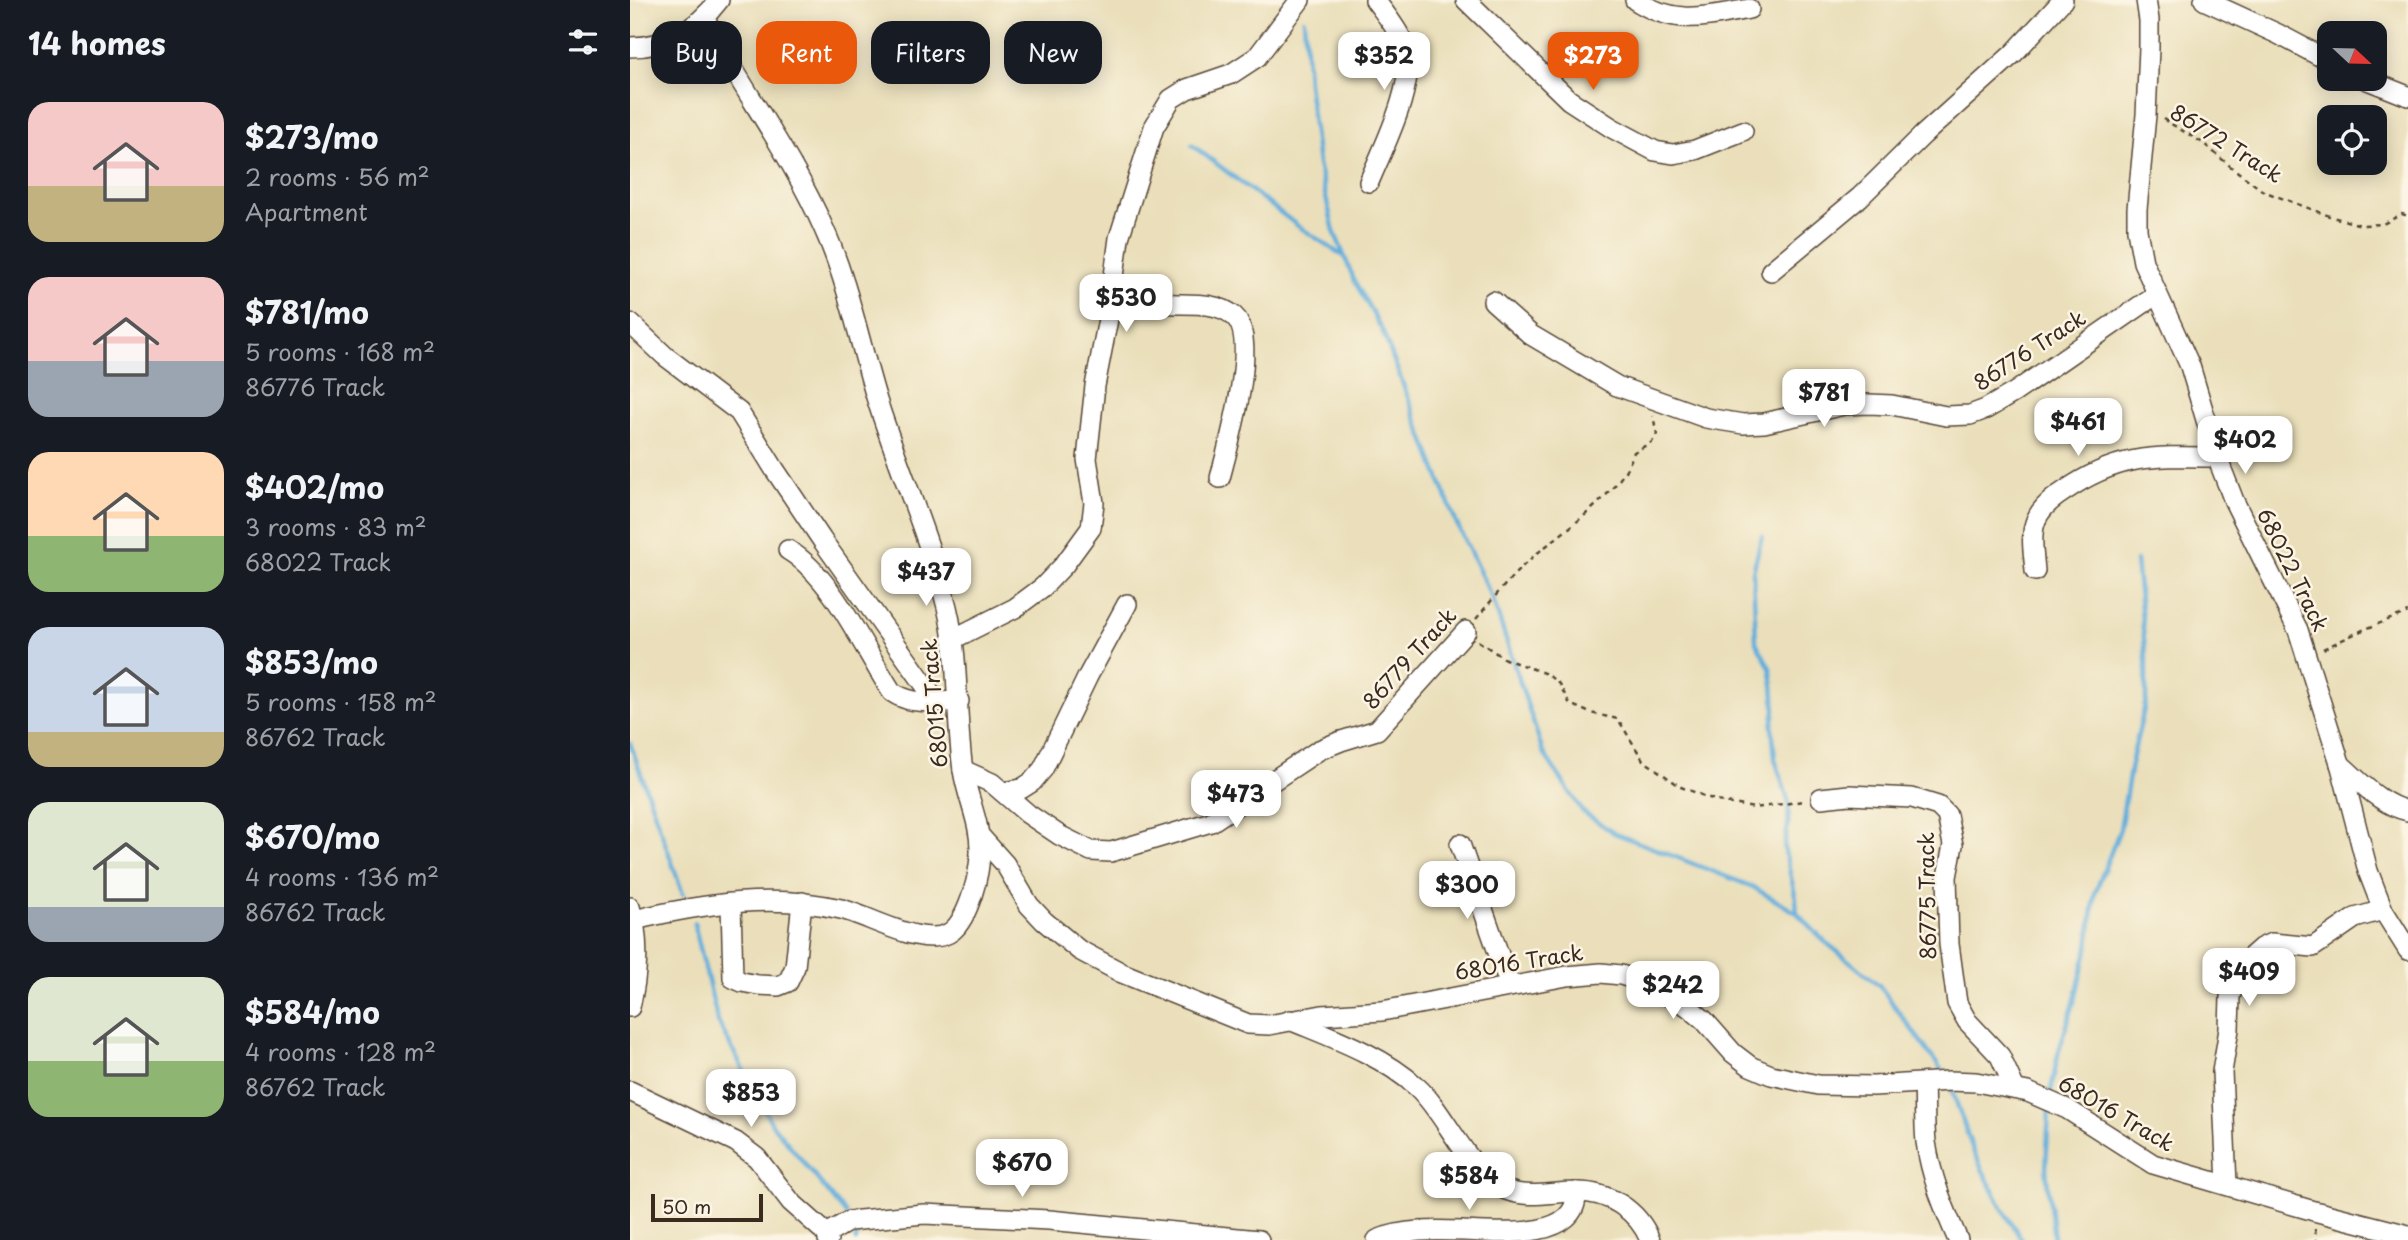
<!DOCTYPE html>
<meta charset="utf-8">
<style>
body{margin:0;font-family:"Playpen Sans",sans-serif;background:#242831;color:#f1f3f6;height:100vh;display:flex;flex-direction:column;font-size:26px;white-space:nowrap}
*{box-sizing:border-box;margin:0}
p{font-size:23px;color:#9ea1a6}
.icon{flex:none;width:38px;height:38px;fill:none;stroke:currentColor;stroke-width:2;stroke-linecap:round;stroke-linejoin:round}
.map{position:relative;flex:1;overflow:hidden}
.side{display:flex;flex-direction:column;background:#171b24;width:630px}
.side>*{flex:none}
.hud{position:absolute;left:21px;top:21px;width:665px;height:63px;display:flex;gap:14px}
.needle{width:46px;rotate:112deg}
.tools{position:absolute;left:1687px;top:21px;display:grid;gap:14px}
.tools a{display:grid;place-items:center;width:70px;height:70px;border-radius:14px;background:#171b24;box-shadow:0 4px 18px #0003;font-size:35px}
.scale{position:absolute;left:21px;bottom:18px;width:112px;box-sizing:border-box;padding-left:7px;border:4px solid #3b2a1e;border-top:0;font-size:19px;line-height:24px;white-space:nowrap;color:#3b2a1e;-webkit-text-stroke:5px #fcf5e5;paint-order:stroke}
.price{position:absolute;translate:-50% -60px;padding:0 16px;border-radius:14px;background:#fff;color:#222;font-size:23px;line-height:46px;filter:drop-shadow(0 2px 4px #0008)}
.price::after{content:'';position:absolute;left:50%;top:42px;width:21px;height:16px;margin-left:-10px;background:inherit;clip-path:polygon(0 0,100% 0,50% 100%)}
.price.on{background:#ea580c;color:#fff}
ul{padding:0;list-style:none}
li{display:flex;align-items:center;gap:21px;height:175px;padding:0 28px}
li span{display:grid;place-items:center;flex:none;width:196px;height:140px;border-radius:21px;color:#555}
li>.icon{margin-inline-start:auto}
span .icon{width:84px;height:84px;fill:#fffc;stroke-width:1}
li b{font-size:30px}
h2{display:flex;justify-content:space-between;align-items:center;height:84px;padding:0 28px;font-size:30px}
.chip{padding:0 24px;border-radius:21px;background:#171b24;box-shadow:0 4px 18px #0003;font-size:24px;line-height:63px}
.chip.on{background:#ea580c;color:#fff}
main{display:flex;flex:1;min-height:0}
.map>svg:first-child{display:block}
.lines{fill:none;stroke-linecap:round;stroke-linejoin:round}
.stream{stroke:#62aedb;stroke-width:4.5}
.minor-casing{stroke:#554535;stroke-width:22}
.path{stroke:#554535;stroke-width:2.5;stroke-dasharray:5 5;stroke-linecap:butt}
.minor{stroke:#fff;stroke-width:19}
.labels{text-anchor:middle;stroke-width:5;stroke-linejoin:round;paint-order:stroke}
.street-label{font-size:21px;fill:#3b2a1e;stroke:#fcf5e5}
</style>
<main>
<section class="side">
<h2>14 homes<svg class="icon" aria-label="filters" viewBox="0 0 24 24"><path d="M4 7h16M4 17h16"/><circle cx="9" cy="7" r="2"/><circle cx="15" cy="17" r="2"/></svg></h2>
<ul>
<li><span style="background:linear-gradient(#f6c9c9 60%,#c2b280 0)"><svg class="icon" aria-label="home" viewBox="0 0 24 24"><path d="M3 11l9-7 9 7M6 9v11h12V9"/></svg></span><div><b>$273/mo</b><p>2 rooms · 56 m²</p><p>Apartment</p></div></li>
<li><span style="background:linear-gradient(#f6c9c9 60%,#9aa5b1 0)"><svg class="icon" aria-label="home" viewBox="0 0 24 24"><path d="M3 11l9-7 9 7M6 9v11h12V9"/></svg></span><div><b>$781/mo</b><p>5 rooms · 168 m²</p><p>86776 Track</p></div></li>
<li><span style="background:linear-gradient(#ffd9b3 60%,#8fb573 0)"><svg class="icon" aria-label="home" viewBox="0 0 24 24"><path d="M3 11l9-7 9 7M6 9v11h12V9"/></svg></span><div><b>$402/mo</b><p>3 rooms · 83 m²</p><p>68022 Track</p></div></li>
<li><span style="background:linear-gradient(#c9d6e8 75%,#c2b280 0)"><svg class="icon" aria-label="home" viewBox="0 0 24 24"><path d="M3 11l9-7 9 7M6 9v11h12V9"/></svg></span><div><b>$853/mo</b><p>5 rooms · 158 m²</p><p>86762 Track</p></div></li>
<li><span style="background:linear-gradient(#dfe7d0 75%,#9aa5b1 0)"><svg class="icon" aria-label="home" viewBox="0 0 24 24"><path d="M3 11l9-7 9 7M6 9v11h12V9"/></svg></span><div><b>$670/mo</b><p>4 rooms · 136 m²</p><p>86762 Track</p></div></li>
<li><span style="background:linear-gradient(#dfe7d0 60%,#8fb573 0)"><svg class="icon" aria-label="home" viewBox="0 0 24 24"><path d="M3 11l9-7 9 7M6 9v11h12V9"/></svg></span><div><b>$584/mo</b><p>4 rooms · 128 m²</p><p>86762 Track</p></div></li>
</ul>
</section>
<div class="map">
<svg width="1778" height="1240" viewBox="0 0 1778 1240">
<rect width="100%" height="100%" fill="#fcf5e5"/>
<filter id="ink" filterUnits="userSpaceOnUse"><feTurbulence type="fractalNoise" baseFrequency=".0143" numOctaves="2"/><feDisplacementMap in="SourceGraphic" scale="14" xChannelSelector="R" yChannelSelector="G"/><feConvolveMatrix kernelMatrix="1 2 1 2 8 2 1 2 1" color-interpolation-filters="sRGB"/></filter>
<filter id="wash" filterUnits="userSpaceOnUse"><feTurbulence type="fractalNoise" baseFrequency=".00686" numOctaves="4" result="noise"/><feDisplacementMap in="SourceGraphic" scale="28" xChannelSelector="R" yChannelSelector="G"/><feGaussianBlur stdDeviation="1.57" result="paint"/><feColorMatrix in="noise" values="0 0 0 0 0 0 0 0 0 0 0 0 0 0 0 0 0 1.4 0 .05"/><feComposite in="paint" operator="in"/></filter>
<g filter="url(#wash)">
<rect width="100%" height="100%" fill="#eadfba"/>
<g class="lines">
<g class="stream">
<polyline points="674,20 678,83 688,164 704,231 725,282 752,330 826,522 863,600 913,752 953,812 984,833 1123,887 1167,913 1193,940 1249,985 1316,1076"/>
<polyline points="562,145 668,226 713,256"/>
<polyline points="1132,536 1123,572 1126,642 1140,668 1143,685 1145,710 1142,726 1145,759 1159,803 1158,825 1154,847 1166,899 1167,913"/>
<polyline points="0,743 53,894"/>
<polyline points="64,923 88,1022 142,1124 216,1214"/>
<polyline points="1321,1087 1344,1153 1372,1208 1392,1240"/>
<polyline points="1420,1096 1428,1054 1445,999 1458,946 1465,893 1490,829 1501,764 1516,700 1516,658 1506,561"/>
<polyline points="1419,1108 1416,1169 1424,1240"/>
<polyline points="226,1240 229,1229"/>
</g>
</g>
</g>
<g filter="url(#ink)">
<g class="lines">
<defs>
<g id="minor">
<polyline points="836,0 939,100 982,128 1025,151 1043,154 1065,150 1113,131"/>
<path d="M 1005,0 C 1045,26 1075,17 1119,9"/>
<polyline points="1516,0 1519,20 1519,48 1516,115 1507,209 1507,230 1513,262 1560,366 1587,457 1604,501 1668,630 1710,763 1738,871 1753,910 1778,950"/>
<polyline points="1574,0 1648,34 1699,61"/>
<path d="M 0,47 C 38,47 67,29 89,0"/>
<polyline points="1735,79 1778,96"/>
<path d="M 739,182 C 753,148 788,81 775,46 C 768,29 756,15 745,0"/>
<polyline points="1141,271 1230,197 1293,135 1384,53 1433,0"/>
<polyline points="863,301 901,335 987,386 1076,418 1113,424 1134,423 1214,405 1239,404 1262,405 1316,416 1340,415 1356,409 1385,392 1527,294"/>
<path d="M 479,314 C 502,299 526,304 552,304 C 569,304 590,304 604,316 C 630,338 598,447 590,478"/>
<polyline points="0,323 35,356 109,412 145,470 192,540 307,702 329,701"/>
<path d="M 158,550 C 203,577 233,648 262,692 C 277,702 290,702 307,702"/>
<path d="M 1405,571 C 1404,556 1400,538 1405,523 C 1409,510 1422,499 1433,492 C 1487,454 1524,456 1587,457"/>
<polyline points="323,639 385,608 413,587 434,565 461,528 464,503 457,459 465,386 479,314 489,238 524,127 541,99 557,89 601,74 627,57 670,0"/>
<path d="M 1710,764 C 1731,782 1750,805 1778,811"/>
<polyline points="333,770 362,783 398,814 429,835 461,851 481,852 581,822 689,750 711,741 747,730 836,631"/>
<polyline points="373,792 391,789 402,782 413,769 458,676 497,604"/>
<polyline points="1191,798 1219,795 1282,798 1308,806 1317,815 1323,845 1317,877 1319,944 1327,1003 1337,1021 1370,1056 1385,1089"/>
<polyline points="350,836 375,864 399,905 414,921 449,950 492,973 618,1024 639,1025 692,1015 752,1011 937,976 971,973 991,975 1013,982 1057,1006 1074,1020 1103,1053 1120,1066 1141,1075 1188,1085 1244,1086 1319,1081 1346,1082 1398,1092 1437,1109 1523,1164 1684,1211 1778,1235"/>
<polyline points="830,844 880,986"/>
<polyline points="101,904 103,978 112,982 128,985 148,986 158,982 165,967 172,902"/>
<path d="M 0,907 C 10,938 8,975 0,1007"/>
<path d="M 4,920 C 71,904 143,893 211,909 C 238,915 297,951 322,931 C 339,917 350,873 350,852 C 351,823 337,798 333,770 C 325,715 330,661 317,607 C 299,536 268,467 246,397 C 230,344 217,279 194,229 C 162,155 112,90 75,19"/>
<path d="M 660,1020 C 703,1038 752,1055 787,1087 C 816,1113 840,1176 876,1190 C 899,1199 922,1192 945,1192 C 978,1191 1008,1210 1020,1240"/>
<path d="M 1294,1083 C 1295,1103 1294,1123 1296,1142 C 1301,1177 1314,1208 1328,1240"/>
<polyline points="0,1091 106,1142 127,1158 161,1202 197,1234"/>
<polyline points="1597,1185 1592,1072 1599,1029 1600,997 1605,980 1614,963 1631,948 1642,943 1683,947 1725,918 1753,910"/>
<polyline points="198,1240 197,1234 219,1221 294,1214 419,1220 629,1240"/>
<path d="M 747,1240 C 772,1229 806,1230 833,1231 C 870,1233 949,1240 946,1192"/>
</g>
</defs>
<use href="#minor" class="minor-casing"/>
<g class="path">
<polyline points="1533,119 1573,143 1600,166 1633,191 1702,217 1731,225 1753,224 1772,214 1778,216"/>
<path d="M 846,619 C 862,600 878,580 896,563 C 931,531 989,498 1004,452 L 1022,442 L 1027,434 L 1023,416"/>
<polyline points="848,641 875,659 917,674 929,684 940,704 960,713 988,719 1013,760 1051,787 1087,801 1124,808 1174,801"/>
<polyline points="1693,649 1733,630 1778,612"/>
<polyline points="1685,1229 1686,1240"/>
</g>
<use href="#minor" class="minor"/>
</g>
</g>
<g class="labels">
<g class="street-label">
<text transform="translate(1596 144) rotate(32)" y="7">86772 Track</text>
<text transform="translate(1400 351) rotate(-33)" y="7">86776 Track</text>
<text transform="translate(1662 570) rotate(64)" y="7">68022 Track</text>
<text transform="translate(780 659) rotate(-48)" y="7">86779 Track</text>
<text transform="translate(305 703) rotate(-95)" y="7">68015 Track</text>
<text transform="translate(1298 896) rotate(-91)" y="7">86775 Track</text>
<text transform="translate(889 963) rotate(-9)" y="7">68016 Track</text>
<text transform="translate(1486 1114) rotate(30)" y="7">68016 Track</text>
</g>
</g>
</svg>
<div class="tools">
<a><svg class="needle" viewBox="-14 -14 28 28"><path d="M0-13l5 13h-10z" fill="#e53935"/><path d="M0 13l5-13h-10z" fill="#9ea1a6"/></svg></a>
<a><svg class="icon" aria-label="locate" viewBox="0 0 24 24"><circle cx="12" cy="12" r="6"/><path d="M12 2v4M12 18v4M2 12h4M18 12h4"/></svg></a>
</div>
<div class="scale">50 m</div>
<b class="price" style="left:754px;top:92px">$352</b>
<b class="price on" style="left:963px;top:92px">$273</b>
<b class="price" style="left:496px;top:334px">$530</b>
<b class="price" style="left:1194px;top:429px">$781</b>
<b class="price" style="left:1448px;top:458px">$461</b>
<b class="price" style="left:1615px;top:476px">$402</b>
<b class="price" style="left:296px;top:608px">$437</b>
<b class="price" style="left:606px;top:830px">$473</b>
<b class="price" style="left:837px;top:921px">$300</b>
<b class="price" style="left:1619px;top:1008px">$409</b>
<b class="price" style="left:1043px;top:1021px">$242</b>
<b class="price" style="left:121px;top:1129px">$853</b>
<b class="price" style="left:392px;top:1199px">$670</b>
<b class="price" style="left:839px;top:1212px">$584</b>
<div class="hud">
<a class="chip">Buy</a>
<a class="chip on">Rent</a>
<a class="chip">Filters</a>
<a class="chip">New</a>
</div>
</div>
</main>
